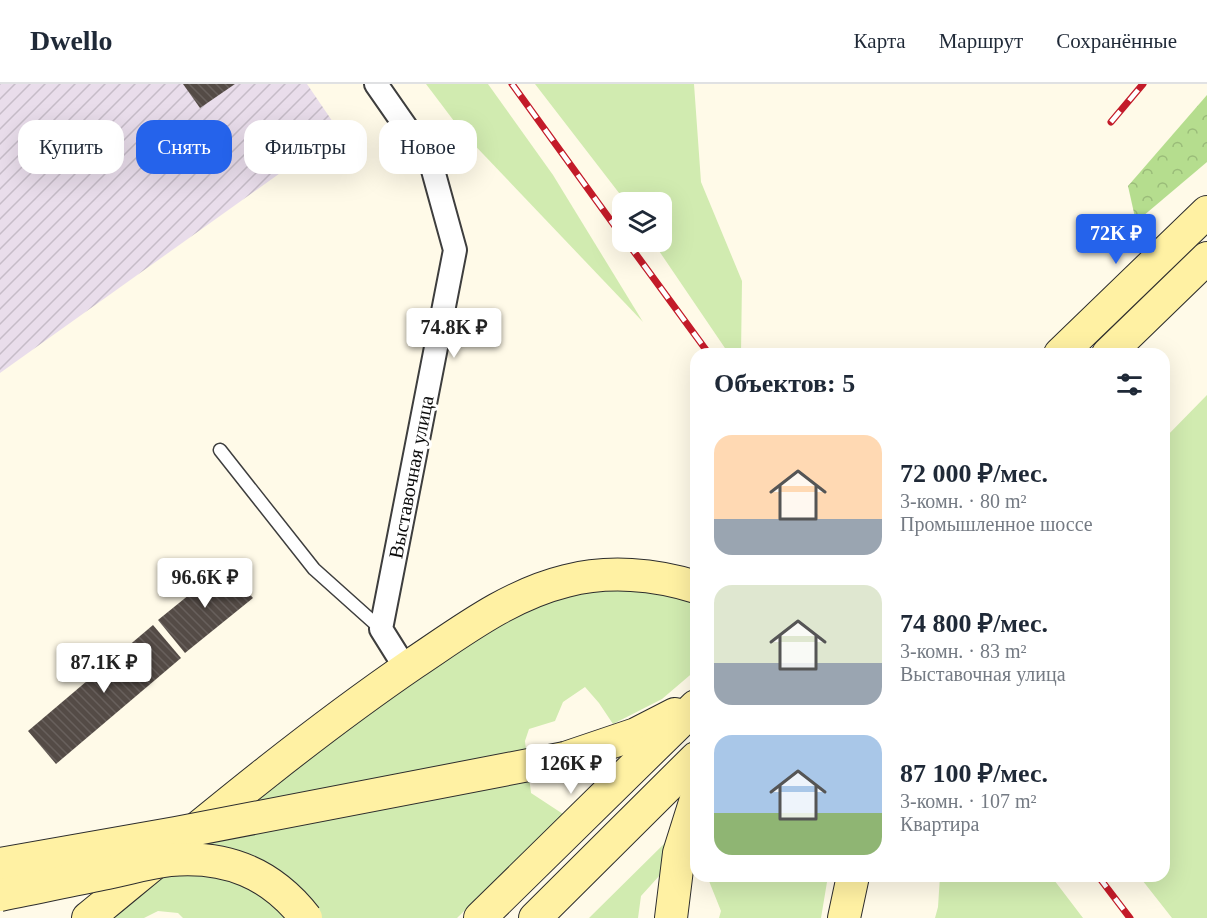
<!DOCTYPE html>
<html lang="ru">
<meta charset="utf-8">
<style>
body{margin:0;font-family:"Times New Roman",serif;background:#f6f6f7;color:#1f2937;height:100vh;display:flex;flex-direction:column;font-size:22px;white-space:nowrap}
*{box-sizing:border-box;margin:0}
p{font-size:20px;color:#747a83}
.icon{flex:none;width:33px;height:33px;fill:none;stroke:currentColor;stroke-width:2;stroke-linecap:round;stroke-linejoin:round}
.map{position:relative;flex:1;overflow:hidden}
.panel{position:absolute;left:690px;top:264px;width:480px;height:534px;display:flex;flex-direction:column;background:#fff;border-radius:18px;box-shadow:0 6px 24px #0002}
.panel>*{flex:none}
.guide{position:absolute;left:18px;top:36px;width:570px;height:54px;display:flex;gap:12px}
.buttons{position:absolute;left:612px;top:108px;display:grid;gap:12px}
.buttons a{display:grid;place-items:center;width:60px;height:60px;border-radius:12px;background:#fff;box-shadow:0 6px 24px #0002;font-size:30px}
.price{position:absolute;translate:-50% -51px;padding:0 14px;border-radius:6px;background:#fff;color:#222;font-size:20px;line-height:39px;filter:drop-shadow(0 2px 3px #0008)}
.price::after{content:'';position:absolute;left:50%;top:36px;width:18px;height:14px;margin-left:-9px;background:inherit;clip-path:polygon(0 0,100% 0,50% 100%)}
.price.active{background:#2563eb;color:#fff}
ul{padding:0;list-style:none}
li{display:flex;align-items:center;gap:18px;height:150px;padding:0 24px}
li span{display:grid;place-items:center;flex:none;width:168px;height:120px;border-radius:18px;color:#555}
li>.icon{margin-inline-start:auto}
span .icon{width:72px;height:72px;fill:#fffc;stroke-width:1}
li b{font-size:26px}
h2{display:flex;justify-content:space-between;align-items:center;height:72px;padding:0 24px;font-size:26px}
.pill{padding:0 21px;border-radius:18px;background:#fff;box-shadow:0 6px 24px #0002;font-size:21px;line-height:54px}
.pill.active{background:#2563eb;color:#fff}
header{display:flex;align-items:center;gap:36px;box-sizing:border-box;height:84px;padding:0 30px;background:#fff;border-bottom:2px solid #e0e1e3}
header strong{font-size:28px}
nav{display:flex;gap:33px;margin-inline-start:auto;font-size:21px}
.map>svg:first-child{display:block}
.industrial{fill:url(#industrial-furrows)}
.grass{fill:#d1ebb0}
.forest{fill:url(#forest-crowns)}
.building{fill:url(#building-back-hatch)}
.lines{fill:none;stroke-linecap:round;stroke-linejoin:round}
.lane-casing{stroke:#3e3e3e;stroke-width:15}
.street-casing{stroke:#3e3e3e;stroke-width:26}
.secondary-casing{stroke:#2d2d2d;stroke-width:34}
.lane{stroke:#fff;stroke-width:12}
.street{stroke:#fff;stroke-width:22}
.secondary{stroke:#fff1a3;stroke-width:32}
.rail-casing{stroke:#c31b29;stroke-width:7}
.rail{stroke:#fff;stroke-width:4.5;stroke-dasharray:14;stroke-linecap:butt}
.secondary-bridge-casing{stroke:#2d2d2d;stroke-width:34;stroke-linecap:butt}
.secondary-bridge{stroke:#fff1a3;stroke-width:32}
.labels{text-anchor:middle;stroke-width:6;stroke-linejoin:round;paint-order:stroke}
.street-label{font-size:20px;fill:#0b0b0b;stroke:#fff}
</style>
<header>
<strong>Dwello</strong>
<nav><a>Карта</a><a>Маршрут</a><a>Сохранённые</a></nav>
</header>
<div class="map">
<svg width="1207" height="834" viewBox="0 0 1207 834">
<defs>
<pattern id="industrial-furrows" width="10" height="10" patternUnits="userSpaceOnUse" patternTransform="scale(1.5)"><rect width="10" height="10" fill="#e9ddeb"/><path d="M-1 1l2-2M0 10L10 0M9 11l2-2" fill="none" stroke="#c6bcc8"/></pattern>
<pattern id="forest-crowns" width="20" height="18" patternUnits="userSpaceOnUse" patternTransform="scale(1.5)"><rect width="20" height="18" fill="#b5dd8e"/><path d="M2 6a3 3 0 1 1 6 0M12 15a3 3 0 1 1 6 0" fill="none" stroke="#9abc79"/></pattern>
<pattern id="building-back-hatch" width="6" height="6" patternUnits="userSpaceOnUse" patternTransform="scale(1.5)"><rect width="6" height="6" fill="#544b46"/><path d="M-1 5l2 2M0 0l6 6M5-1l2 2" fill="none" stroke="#68605c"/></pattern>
</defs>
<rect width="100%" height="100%" fill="#fffae8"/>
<polygon class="industrial" points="0,0 307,0 339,47 0,289"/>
<g class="grass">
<polygon points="426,0 488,0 553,91 643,238 463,49"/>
<polygon points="535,0 694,0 701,98 742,197 741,270 729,270 653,158 662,158 662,118 626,118"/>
<polygon points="1207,311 1207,834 1172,834 1139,792 1164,792 1164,355"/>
<polygon points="604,501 656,506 696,519 696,586 662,615 613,640 599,619 585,603 563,618 555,637 529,645 525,657 531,709 563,730 457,834 183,834 178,829 158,827 144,834 111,834 259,707 485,547 547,513"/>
<polygon points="670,754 660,791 641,812 638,834 589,834"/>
<polygon points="707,792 828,792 821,834 719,834 721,827"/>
<polygon points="940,792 1051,792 1083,834 935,834 938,823"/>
</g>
<polygon class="forest" points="1207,11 1207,78 1136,138 1128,102"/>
<g class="building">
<polygon points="183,0 235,0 200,24"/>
<polygon points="226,481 253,514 185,569 158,536"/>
<polygon points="153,541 181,574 56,680 28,647"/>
</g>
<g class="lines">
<defs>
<polyline id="lane" points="220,366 314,485 381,545"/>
<polyline id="street" points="376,0 431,79 455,166 381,545 406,585"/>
<g id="secondary">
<polyline points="1060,270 1207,128"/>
<polyline points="1108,270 1207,174"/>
<polyline points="565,674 636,650 675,630"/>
<path d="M 88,834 C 195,746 300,657 414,579 C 462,547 509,511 566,497 C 608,486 655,490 696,503"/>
<polyline points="480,834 696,622"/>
<polyline points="535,834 696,674"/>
<polyline points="671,834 679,769 696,715"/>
<polyline points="844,834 853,792"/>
</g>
</defs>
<use href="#lane" class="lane-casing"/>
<use href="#street" class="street-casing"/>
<use href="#secondary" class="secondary-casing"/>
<use href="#lane" class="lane"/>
<use href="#street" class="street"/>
<use href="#secondary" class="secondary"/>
<defs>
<g id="rail">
<polyline points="512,0 622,152"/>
<polyline points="1111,38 1143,0"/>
<polyline points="627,158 709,270"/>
<polyline points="1098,792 1130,834"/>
</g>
</defs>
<use href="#rail" class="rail-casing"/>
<use href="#rail" class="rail"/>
<defs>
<g id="secondary-bridge">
<polyline points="0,780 176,749 565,674"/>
<path d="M 0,811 C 36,804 72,796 107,789 C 128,785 149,778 170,776 C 227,771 271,789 306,834"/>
</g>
</defs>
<use href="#secondary-bridge" class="secondary-bridge-casing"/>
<use href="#secondary-bridge" class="secondary-bridge"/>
</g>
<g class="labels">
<g class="street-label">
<text transform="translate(411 393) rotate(-79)" y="7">Выставочная улица</text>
</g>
</g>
</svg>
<div class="buttons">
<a><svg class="icon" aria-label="layers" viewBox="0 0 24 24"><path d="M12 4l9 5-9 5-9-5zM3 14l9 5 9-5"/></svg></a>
</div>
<b class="price active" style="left:1116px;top:181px">72K ₽</b>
<b class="price" style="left:454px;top:275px">74.8K ₽</b>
<b class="price" style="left:205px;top:525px">96.6K ₽</b>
<b class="price" style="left:104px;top:610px">87.1K ₽</b>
<b class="price" style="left:571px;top:711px">126K ₽</b>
<div class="guide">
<a class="pill">Купить</a>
<a class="pill active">Снять</a>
<a class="pill">Фильтры</a>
<a class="pill">Новое</a>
</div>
<section class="panel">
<h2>Объектов: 5<svg class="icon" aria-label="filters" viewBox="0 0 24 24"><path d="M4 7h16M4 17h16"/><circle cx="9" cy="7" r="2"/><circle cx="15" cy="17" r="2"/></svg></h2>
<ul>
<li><span style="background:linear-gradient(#ffd9b3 70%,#9aa5b1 0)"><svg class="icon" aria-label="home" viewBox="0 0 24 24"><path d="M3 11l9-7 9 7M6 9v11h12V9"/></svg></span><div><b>72 000 ₽/мес.</b><p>3-комн. · 80 m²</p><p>Промышленное шоссе</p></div></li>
<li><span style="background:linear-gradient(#dfe7d0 65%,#9aa5b1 0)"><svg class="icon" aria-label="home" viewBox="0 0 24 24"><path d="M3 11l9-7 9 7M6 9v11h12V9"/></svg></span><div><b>74 800 ₽/мес.</b><p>3-комн. · 83 m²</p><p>Выставочная улица</p></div></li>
<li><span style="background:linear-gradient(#a9c7e8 65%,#8fb573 0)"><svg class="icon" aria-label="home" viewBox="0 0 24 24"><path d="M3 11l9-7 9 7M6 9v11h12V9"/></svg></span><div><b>87 100 ₽/мес.</b><p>3-комн. · 107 m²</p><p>Квартира</p></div></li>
</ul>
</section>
</div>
